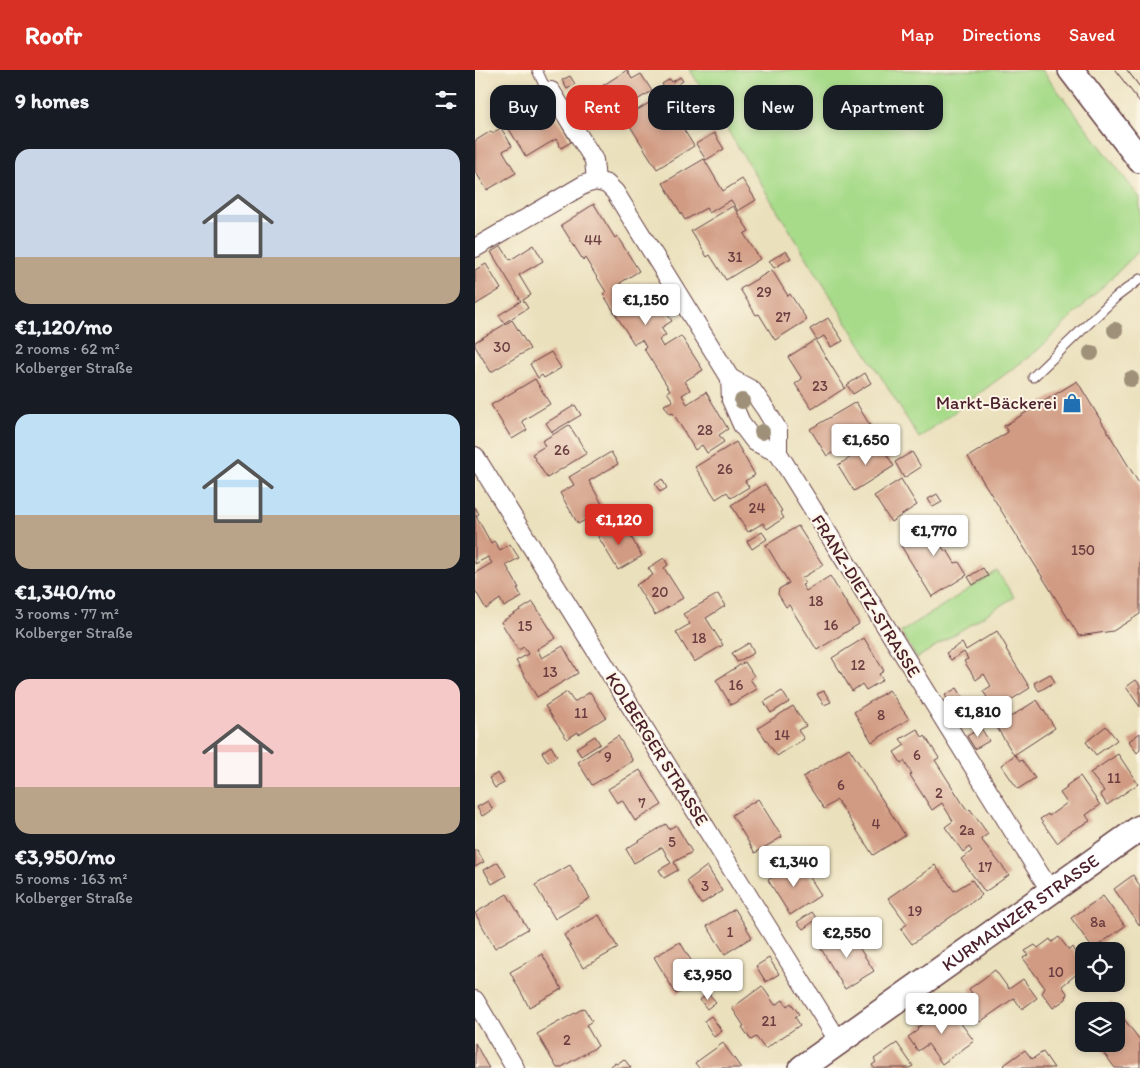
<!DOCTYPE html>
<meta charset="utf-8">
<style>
body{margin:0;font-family:Itim,sans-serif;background:#20242c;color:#f1f3f6;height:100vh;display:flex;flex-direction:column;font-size:19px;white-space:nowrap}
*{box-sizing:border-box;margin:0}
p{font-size:16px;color:#9ea1a6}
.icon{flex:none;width:28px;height:28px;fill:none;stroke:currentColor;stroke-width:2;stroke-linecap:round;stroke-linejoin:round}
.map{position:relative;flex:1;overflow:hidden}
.sheet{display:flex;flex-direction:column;background:#171b24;width:475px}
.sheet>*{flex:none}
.hud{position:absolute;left:15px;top:15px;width:475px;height:45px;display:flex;gap:10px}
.fabs{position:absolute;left:600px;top:872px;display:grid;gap:10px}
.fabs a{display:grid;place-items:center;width:50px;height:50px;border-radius:10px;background:#171b24;box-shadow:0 2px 8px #0003;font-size:25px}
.price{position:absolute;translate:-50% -42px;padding:0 11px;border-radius:5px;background:#fff;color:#222;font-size:16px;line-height:32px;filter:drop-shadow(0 1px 2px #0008)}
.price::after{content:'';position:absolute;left:50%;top:30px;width:15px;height:11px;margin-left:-8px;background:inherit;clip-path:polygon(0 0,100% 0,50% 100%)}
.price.selected{background:#d93025;color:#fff}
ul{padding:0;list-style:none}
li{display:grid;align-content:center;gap:10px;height:265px;padding:0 15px}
li span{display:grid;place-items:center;height:155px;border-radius:15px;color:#555}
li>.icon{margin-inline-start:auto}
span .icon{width:90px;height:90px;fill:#fffc;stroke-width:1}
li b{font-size:21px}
h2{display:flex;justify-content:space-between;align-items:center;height:60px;padding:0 15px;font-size:21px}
.pill{padding:0 18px;border-radius:15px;background:#171b24;box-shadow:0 2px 8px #0003;font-size:18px;line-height:45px}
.pill.selected{background:#d93025;color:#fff}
header{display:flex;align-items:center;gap:30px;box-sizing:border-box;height:70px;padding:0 25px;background:#d93025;color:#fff}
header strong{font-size:24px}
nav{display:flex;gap:28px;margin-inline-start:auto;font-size:18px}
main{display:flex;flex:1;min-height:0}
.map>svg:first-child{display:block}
.green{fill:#a7db8a;stroke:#787d5a}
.building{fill:#d19b83}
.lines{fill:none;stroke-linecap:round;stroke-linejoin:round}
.lane-casing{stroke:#623c41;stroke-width:11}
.street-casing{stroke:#623c41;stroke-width:20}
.secondary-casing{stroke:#623c41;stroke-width:28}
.lane{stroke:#fff;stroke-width:9}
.street{stroke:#fff;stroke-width:18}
.secondary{stroke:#fff;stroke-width:25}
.tram{stroke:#4a1f2b;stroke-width:1}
.tree{fill:#9f9079}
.labels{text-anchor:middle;stroke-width:4;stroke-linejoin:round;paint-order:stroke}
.number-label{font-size:15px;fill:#6c3e41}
.poi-label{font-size:18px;fill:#4a1f2b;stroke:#fcf5e5;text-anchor:end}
.street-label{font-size:18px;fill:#4a1f2b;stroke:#fcf5e5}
</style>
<header>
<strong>Roofr</strong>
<nav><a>Map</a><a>Directions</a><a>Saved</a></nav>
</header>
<main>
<section class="sheet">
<h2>9 homes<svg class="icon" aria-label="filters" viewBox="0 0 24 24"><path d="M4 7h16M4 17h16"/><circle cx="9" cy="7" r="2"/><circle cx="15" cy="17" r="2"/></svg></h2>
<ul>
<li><span style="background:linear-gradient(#c9d6e8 70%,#b9a48a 0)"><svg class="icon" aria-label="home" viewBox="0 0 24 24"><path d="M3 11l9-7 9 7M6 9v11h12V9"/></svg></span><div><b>€1,120/mo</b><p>2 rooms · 62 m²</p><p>Kolberger Straße</p></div></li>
<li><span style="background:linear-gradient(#bfe0f5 65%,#b9a48a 0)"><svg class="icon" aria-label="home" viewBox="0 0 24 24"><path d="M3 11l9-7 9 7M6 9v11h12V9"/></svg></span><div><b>€1,340/mo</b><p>3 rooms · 77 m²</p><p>Kolberger Straße</p></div></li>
<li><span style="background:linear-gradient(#f6c9c9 70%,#b9a48a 0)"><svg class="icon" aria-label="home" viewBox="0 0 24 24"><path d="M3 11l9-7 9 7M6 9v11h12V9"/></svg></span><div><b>€3,950/mo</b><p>5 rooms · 163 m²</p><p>Kolberger Straße</p></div></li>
</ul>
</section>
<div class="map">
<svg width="665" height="998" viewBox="0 0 665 998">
<rect width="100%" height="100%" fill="#fcf5e5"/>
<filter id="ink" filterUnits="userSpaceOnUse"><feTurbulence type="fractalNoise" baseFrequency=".02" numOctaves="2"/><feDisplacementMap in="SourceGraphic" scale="10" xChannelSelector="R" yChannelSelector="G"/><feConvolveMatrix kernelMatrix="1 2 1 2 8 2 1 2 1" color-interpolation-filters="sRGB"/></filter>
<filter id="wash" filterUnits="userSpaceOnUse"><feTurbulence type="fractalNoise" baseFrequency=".0096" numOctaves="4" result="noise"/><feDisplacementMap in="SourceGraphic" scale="20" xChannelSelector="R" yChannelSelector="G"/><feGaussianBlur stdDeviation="1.12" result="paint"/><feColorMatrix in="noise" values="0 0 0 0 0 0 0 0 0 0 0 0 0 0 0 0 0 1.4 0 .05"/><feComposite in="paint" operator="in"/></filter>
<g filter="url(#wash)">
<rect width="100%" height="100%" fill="#eae0bc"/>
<g class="green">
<polygon points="215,0 567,0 665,128 665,180 563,280 444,368"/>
<polygon points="522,501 539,527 442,588 426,562"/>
</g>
<g id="blocks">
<g class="building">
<polygon points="152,0 157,9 166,4 177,21 140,43 124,18"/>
<polygon points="95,6 100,14 92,19 87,10"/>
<polygon points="205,7 208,11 191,22 187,14 195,9 197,12"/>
<polygon points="174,33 179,41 192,33 219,76 182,99 155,56 160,53 154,45"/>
<polygon points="64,35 75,53 82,48 96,72 86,78 81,69 51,87 31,54"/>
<polygon points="26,58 37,76 28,81 41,103 12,120 0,101 0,71 16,61 17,63"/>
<polygon points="239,63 249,79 231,90 221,74"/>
<polygon points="229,89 248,121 267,109 281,130 263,141 256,130 234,143 231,138 210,150 188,113"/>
<polygon points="119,134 140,168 142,166 164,201 145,213 154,227 171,216 183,234 185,233 197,251 186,258 191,265 184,270 188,277 206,266 228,300 210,311 215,320 207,325 212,334 231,322 253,359 244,365 249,372 232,383 227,375 220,380 198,343 195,344 189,335 198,331 192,322 195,320 169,279 171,277 167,270 159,274 128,224 131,222 110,188 108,190 86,155"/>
<polygon points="258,136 274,161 269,164 285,189 251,210 235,185 232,187 216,161"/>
<polygon points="59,175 68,191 44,205 56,225 48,230 53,238 29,253 24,245 46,231 16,182 26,176 35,190"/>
<polygon points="311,181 316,188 299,198 294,191"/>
<polygon points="11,194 26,219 0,235 0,200"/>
<polygon points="297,200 313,226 315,224 332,250 300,270 284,244 281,245 265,219"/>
<polygon points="353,248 368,271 356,277 349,266 342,270 335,259"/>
<polygon points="37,250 55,279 16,302 0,276 0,272"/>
<polygon points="340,270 370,318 337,339 320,314 327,309 313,287"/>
<polygon points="76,282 86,298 69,308 67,305 63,308 55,294"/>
<polygon points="390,303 396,313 378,324 372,315"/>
<polygon points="60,309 75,334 47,351 52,360 37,369 16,335"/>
<polygon points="602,311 665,415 665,544 638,561 604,566 493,387 533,362 529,356"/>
<polygon points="381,332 397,359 352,386 335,359"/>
<polygon points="100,335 106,345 77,362 71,353"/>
<polygon points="94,355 112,383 72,408 57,384 70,376 67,371"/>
<polygon points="403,371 419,396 379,421 363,395"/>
<polygon points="261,372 280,405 270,411 274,417 256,428 252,422 241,429 220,397"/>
<polygon points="136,382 143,394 114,411 130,439 103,454 85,423 99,415 94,407"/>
<polygon points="437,382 446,397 429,408 420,392"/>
<polygon points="187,409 192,418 185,422 180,414"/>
<polygon points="426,409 442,435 416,452 399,426"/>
<polygon points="290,414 307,441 305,442 309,448 292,459 288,453 273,462 256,435"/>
<polygon points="462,424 467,432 458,437 453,429"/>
<polygon points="0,437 4,444 1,446 16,473 19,471 25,480 35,474 44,488 31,495 44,518 42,518 47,527 29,537 25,529 11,539 0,520 0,503 17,493 13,487 0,494"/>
<polygon points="468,447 481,468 467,477 470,481 472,480 480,493 484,492 492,505 457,527 425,474"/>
<polygon points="138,453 145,464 152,460 167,486 143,500 121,463"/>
<polygon points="323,456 348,495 327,508 330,514 327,515 331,521 355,506 384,554 342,580 314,535 311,537 303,524 304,519 314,513 291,475"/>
<polygon points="287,462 292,469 277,479 272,471"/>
<polygon points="189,488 193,495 189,498 208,528 180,545 161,515 178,505 173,498"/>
<polygon points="508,498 513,506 498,515 493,507"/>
<polygon points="243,524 250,536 231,548 248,575 219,592 201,562 215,554 208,544"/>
<polygon points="58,532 81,568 62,579 67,588 88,576 103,603 62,627 41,591 53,584 49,577 43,580 26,552"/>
<polygon points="522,561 532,578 531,579 555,618 520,640 508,621 516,616 509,604 501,610 489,591 493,589 489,582 476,590 471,583 487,573 491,580"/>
<polygon points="389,568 409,601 404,604 408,610 391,620 387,614 377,621 357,588"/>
<polygon points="274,573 279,583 262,592 257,583"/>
<polygon points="270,592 279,606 275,609 282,619 256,635 241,610"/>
<polygon points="575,604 580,612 564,621 559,613"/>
<polygon points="661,610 665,615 665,637 651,617"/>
<polygon points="482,618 492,634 480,641 470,625"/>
<polygon points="414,620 434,649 397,672 379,642"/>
<polygon points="307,621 314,632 296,643 289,632"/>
<polygon points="349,621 356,632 349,635 342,624"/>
<polygon points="92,622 99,632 115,622 131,647 104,664 103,662 92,669 70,636"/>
<polygon points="562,630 580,658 539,685 521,656"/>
<polygon points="318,636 331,656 323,660 329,669 302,686 283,658"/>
<polygon points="631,656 642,670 621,685 611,672"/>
<polygon points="506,658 514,671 500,679 492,666"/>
<polygon points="442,659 448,668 450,666 464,688 460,690 488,734 493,741 495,739 513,764 506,769 534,805 510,822 486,789 497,781 494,777 488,782 470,757 478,751 467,733 457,740 435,705 437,704 429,691 426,693 419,682 430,675 425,669"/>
<polygon points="665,663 665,680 662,683 654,671"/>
<polygon points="120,666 125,674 106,686 101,678"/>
<polygon points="143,666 158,691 117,715 103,692"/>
<polygon points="76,676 82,686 73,692 67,682"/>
<polygon points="374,678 430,765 398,785 362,730 349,739 328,707"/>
<polygon points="643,684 663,714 632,735 625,724 629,721 615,703"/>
<polygon points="540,685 545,691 547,690 560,708 543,719 526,695"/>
<polygon points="165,700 187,735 160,751 147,730 142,733 133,719"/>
<polygon points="23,703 29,713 20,718 14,708"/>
<polygon points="605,706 625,735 611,745 615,751 598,760 582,773 565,749 573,744 574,746 592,733 585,723 592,718 591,716"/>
<polygon points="283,729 307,767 280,783 257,745"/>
<polygon points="13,731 18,740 7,746 2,737"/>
<polygon points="191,754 194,759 201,755 217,782 199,792 203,800 189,808 184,800 196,793 187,777 159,793 151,779"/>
<polygon points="2,780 9,792 0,797 0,781"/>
<polygon points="324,790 346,825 315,845 293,810"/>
<polygon points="23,792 31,806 17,814 9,800"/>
<polygon points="95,795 115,828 80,849 60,815"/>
<polygon points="460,795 479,821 497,810 507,825 437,874 426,859 432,854 413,828"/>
<polygon points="232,796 247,821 226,834 212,811"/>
<polygon points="658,805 665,816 665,856 639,819"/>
<polygon points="32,824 53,859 20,878 0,843"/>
<polygon points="628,826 650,856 618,879 596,848"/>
<polygon points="260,839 277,867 250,884 232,856"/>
<polygon points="337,842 342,849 328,859 322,852"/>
<polygon points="124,845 143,878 108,898 89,865"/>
<polygon points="373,860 399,901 370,919 345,877"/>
<polygon points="584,867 594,880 597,877 609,898 587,916 592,923 591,929 578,938 567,923 570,918 548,888 553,885 550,881 560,875 563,878 575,869 577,872"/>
<polygon points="205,872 227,909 201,924 179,887"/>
<polygon points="67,884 87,919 54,937 35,902"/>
<polygon points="294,888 304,904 291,912 281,896"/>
<polygon points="520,900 534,919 548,909 562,928 547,939 539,928 505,952 490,932 499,926 494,919"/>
<polygon points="287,916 300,935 308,930 312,936 316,933 324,944 320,947 325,955 290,979 281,967 276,970 267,957 269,956 257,938"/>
<polygon points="233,923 241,932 232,939 225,930"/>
<polygon points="636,932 665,970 665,998 640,998 622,974 641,974 641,941 623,941"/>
<polygon points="473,936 499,971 467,994 453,974 443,981 433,967 443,960 442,958"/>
<polygon points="109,938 117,951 111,955 123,976 85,998 82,998 62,964"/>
<polygon points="236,946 247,961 239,967 229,951"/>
<polygon points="0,973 12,995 14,998 0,998"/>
<polygon points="248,973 266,998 224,998 220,993"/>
<polygon points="422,973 438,996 434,998 399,998 397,995 401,992 399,989"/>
<polygon points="550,980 557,989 568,982 579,998 532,998 529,995"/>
<polygon points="149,989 156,998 133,998 140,993 142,994"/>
</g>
</g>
</g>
<g filter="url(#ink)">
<use href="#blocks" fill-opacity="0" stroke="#623c41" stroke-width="1"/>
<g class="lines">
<defs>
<g id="lane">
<polyline points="62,0 68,13 76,21"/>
<polyline points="558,307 641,227 665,209"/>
</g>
<g id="street">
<polyline points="76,21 119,90 121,111"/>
<polyline points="121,111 132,114 140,122 255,308"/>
<polyline points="0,178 110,114 121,111"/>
<polyline points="303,383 280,372 267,355 256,330 255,308 277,320 291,340 303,360 303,383 576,822"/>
<polyline points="0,386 364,972"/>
<polyline points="0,930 40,998"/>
</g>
<g id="secondary">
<polyline points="596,0 665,90"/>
<path id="s1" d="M 327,998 L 665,758"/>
</g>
</defs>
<use href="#lane" class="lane-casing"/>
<use href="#street" class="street-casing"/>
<use href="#secondary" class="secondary-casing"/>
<use href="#lane" class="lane"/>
<use href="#street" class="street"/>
<use href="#secondary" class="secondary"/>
<g class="tram">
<polyline points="640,0 665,32"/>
<polyline points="652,0 665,17"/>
</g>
</g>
<g class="tree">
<circle cx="640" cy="260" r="8"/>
<circle cx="616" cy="283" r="8"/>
<circle cx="656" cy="309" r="8"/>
<circle cx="267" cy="331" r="8"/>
<circle cx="287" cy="362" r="8"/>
</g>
</g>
<defs>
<symbol id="shop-bare" viewBox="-9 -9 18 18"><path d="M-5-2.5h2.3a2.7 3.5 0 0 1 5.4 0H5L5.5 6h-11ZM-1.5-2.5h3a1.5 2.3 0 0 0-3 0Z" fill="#1f6fb2" stroke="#fcf5e5" stroke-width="2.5" paint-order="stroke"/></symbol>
</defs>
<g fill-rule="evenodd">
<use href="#shop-bare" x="583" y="319" width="28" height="28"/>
</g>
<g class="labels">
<g class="number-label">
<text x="118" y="175">44</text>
<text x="260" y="192">31</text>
<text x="289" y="227">29</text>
<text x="308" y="252">27</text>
<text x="27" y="282">30</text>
<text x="345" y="321">23</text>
<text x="230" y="365">28</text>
<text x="87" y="385">26</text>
<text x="250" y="404">26</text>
<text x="282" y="443">24</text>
<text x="608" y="485">150</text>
<text x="185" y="527">20</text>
<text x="341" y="536">18</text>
<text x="356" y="560">16</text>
<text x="50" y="561">15</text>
<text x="224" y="573">18</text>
<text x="383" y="600">12</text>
<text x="75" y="607">13</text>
<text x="261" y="620">16</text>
<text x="106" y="648">11</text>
<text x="406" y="650">8</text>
<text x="307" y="670">14</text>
<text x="442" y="690">6</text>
<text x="133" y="692">9</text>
<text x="639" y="713">11</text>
<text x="366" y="720">6</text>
<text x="464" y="728">2</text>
<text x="167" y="738">7</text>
<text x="401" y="759">4</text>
<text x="492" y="765">2a</text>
<text x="197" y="777">5</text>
<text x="510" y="802">17</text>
<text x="230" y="821">3</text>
<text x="440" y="846">19</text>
<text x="623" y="857">8a</text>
<text x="255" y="867">1</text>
<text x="581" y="907">10</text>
<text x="294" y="956">21</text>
<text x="92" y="975">2</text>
</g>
<g class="poi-label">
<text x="582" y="339">Markt-Bäckerei</text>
</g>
<g class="street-label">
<text transform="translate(391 526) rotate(58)" y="6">FRANZ-DIETZ-STRASSE</text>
<text transform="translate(182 679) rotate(58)" y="6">KOLBERGER STRASSE</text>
<text dy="6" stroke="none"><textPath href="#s1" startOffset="268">KURMAINZER STRASSE</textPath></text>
</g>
</g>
</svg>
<div class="fabs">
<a><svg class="icon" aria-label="locate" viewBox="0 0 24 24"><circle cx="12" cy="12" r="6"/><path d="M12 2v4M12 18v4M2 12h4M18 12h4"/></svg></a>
<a><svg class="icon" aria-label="layers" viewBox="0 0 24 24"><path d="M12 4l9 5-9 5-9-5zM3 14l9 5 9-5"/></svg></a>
</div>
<b class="price" style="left:171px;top:256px">€1,150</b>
<b class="price" style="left:391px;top:396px">€1,650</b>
<b class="price selected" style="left:144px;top:476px">€1,120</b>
<b class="price" style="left:459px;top:487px">€1,770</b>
<b class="price" style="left:503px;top:668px">€1,810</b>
<b class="price" style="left:319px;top:818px">€1,340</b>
<b class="price" style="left:372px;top:889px">€2,550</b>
<b class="price" style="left:233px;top:931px">€3,950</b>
<b class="price" style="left:467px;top:965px">€2,000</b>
<div class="hud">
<a class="pill">Buy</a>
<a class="pill selected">Rent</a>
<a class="pill">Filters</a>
<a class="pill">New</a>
<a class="pill">Apartment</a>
</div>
</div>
</main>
